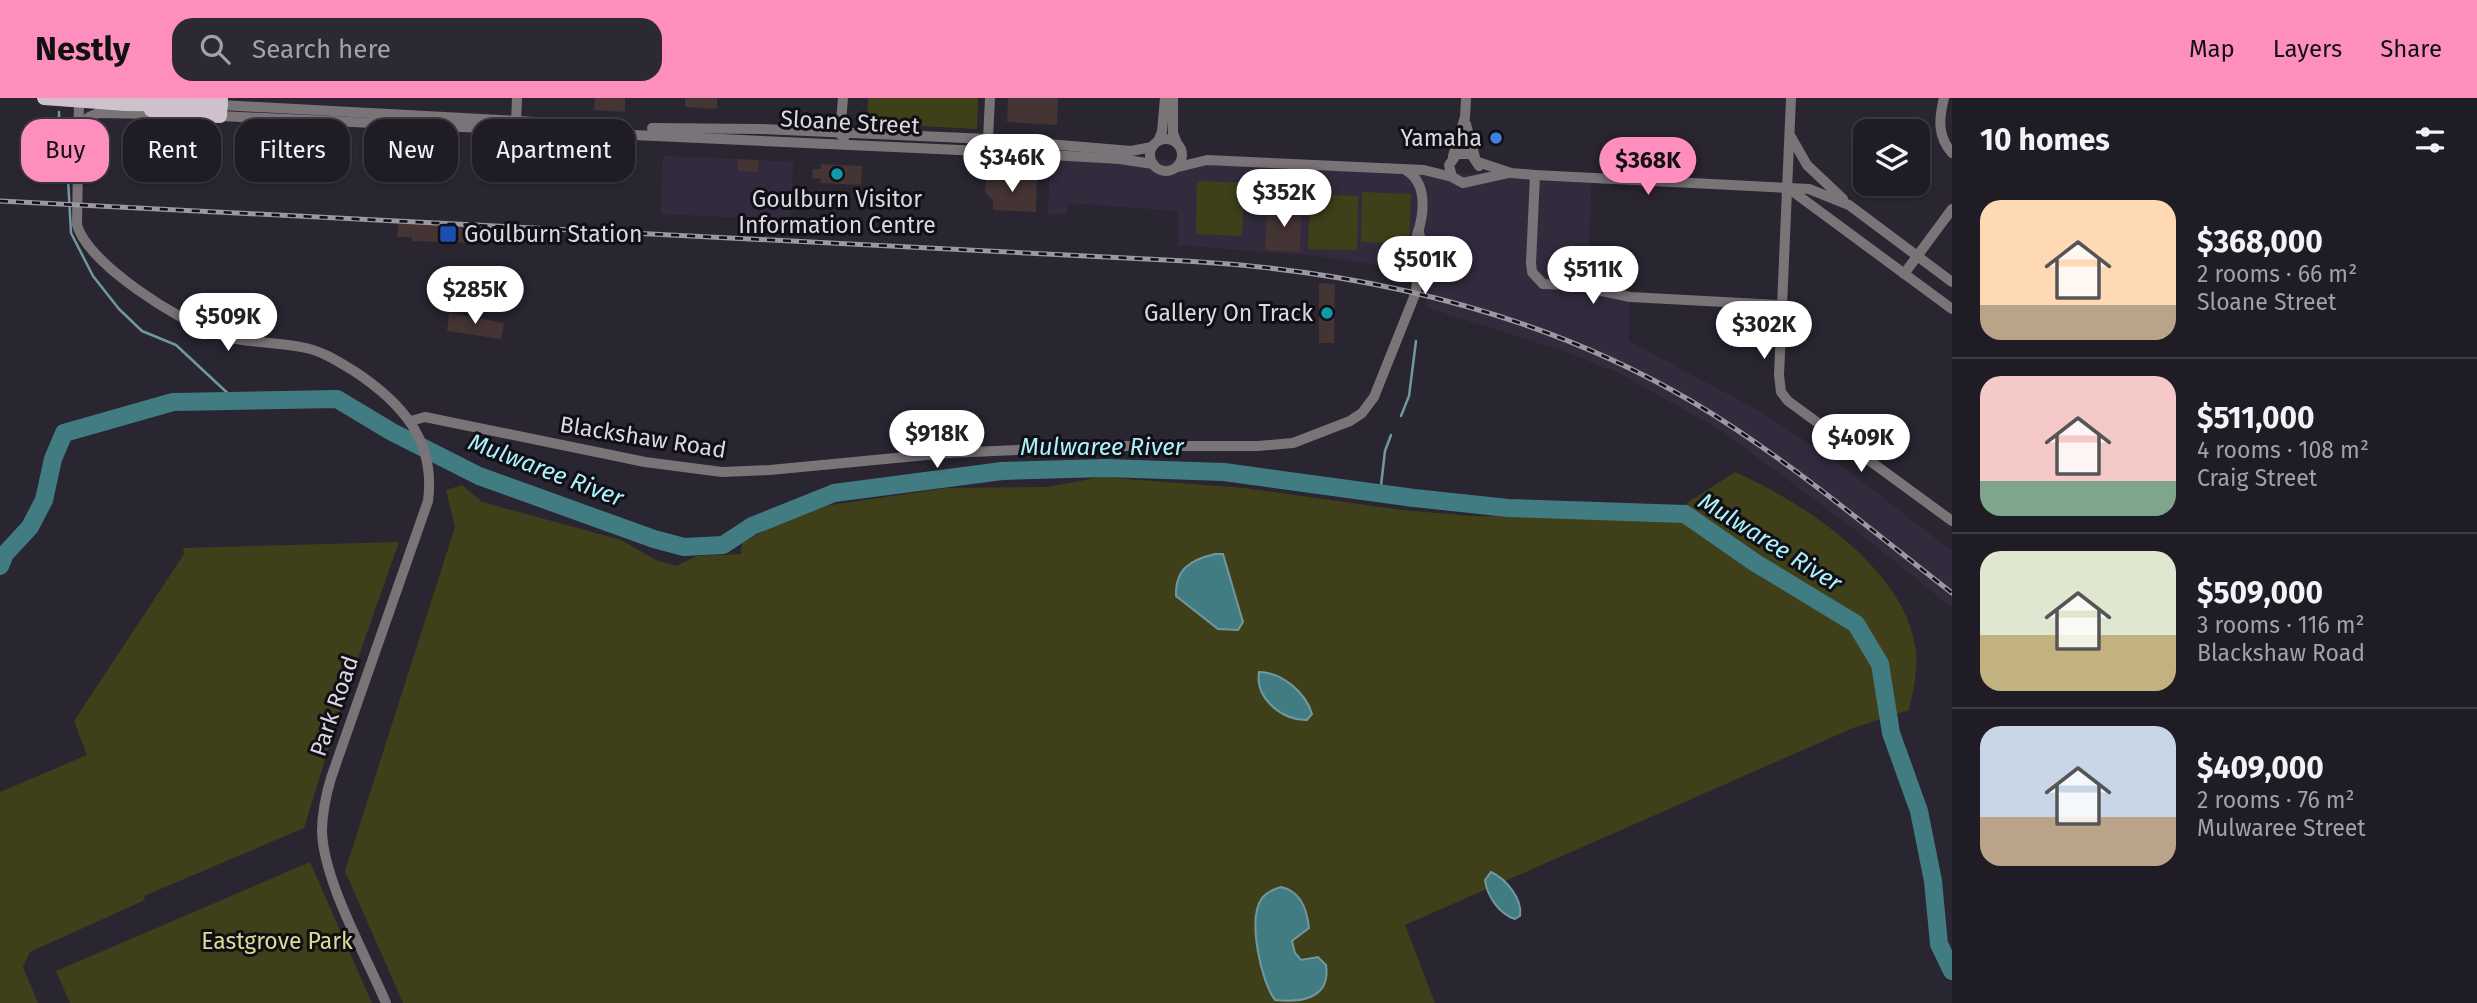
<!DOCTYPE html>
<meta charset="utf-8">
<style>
body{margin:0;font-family:"Fira Sans",sans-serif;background:#2c2932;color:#f1f3f6;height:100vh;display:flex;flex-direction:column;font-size:26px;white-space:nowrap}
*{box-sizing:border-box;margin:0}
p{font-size:23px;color:#a1a1a7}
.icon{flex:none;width:38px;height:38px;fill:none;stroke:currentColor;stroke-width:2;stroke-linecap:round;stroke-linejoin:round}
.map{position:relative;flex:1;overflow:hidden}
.drawer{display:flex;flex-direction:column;background:#1f1c25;width:525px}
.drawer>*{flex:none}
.hud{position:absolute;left:21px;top:21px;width:665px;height:63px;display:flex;gap:14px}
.tools{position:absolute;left:1853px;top:21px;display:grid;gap:14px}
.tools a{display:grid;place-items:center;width:77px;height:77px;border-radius:14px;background:#1f1c25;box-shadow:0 2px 5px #0004,0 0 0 2px #3c3a42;font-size:35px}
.price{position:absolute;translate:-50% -60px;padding:0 16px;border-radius:24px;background:#fff;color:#222;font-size:23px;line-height:46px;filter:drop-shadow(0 2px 4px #0008)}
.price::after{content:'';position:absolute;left:50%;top:42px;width:21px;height:16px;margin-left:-10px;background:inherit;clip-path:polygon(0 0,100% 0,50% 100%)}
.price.current{background:#fd8ebe;color:#111}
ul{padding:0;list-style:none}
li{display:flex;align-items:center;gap:21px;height:175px;padding:0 28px}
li+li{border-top:2px solid #3c3a42}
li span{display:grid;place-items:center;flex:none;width:196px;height:140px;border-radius:21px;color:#555}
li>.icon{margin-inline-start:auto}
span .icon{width:84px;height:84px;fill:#fffc;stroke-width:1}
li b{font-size:30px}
h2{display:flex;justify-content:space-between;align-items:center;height:84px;padding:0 28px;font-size:30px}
.tag{padding:0 24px;border-radius:21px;background:#1f1c25;box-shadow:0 2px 5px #0004,0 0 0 2px #3c3a42;font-size:24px;line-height:63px}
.tag.current{background:#fd8ebe;color:#111}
header{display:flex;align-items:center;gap:42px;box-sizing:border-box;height:98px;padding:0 35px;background:#fd8ebe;color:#111}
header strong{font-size:33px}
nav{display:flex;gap:38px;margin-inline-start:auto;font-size:24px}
.search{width:490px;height:63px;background:#2c2932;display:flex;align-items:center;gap:18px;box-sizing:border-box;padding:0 24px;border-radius:21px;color:#a1a1a7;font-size:26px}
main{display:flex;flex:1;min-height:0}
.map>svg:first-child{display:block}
.built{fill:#322b3e}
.green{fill:#3f4019}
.water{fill:#427c83;stroke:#70989f;stroke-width:2}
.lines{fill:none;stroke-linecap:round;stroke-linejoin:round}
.stream{stroke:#70989f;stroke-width:2.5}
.river{stroke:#427c83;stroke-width:18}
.building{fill:#443433}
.minor{stroke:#7a7478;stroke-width:10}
.major{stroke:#cec1cb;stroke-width:14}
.rail-casing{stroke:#9b98a2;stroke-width:5}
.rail{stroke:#110f15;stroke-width:2.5;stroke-dasharray:8;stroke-linecap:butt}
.shop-dot{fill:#3f7fe0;stroke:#110f15;stroke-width:2.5}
.culture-dot{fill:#0f9aa8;stroke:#110f15;stroke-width:2.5}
.transit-dot{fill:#1a4fb4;stroke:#110f15;stroke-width:2.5}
.labels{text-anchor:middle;stroke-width:6;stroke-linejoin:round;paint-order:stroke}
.street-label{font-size:23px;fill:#dad8e0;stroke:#110f15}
.poi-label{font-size:23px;fill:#dad8e0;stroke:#110f15;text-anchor:end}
.park-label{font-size:23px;fill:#d9dc95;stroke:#110f15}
.water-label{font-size:24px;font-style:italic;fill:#aaf3fc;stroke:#110f15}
</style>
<header>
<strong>Nestly</strong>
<div class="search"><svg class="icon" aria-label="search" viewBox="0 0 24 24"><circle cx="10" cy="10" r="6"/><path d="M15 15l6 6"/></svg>Search here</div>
<nav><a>Map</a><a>Layers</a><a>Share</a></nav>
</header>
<main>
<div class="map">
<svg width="1952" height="905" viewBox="0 0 1952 905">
<rect width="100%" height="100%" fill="#292531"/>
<g class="built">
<polygon points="1050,57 1592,80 1587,190 1630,199 1629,243 1763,315 1838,365 1952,453 1952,510 1858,434 1722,333 1617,274 1566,254 1425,209 1429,186 1415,181 1400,171 1318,158 1178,147 1178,113 1068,105 1067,116 1048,116"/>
<polygon points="663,58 738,61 738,72 758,74 758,62 793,64 791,122 661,116"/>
</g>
<g class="green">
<polygon points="868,0 978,0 977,31 867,25"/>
<polygon points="1197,83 1244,85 1242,138 1196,136"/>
<polygon points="1362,94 1411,96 1409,146 1361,144"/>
<polygon points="1310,96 1358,98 1357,152 1308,151"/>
<path d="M 1735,374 C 1803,404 1907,472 1916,553 C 1918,573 1913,593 1909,612 L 1853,630 L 1405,827 L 1435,905 L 403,905 L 345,773 L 455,429 L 446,392 L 462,387 L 482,404 L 621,442 L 656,462 L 676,468 L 697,458 L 741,456 L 742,445 L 803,411 L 947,390 L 1047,389 L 1101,379 L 1244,390 L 1402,412 L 1472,418 L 1664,420 Z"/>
<polygon points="399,444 344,600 304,730 144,798 145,802 30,854 23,869 38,905 0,905 0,694 87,657 74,623 184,456 183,450"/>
<polygon points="310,764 372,905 70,905 56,873"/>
</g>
<g class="water">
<path d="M 1215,456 L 1223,456 L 1243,524 L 1238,532 L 1218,531 L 1176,498 C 1175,471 1190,462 1215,456 Z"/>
<path d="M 1259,574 C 1282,574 1306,595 1312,616 L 1307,622 C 1283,623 1255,601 1259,574 Z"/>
<path d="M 1491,774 C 1506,781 1523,801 1520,818 L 1515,821 C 1499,816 1487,798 1485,782 Z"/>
<path d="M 1281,789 C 1301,793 1307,811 1309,830 L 1292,843 L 1295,855 L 1301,862 L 1318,859 L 1326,867 C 1331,900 1302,905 1275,902 C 1261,884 1247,820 1262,800 C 1267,794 1274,791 1281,789 Z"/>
</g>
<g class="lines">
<g class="stream">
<polyline points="59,14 59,49 68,81 71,135 93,178 119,211 142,233 176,247 235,302"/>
<polyline points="1401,318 1409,298 1416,243"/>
<polyline points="1380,396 1385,353 1391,337"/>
</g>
<polyline class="river" points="0,468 5,456 30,429 44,402 53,361 64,335 173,304 337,301 392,334 479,378 654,441 684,449 723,447 752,428 834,395 1002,373 1106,370 1224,374 1414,400 1508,410 1685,416 1754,464 1856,526 1880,566 1891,635 1919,713 1933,783 1939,846 1952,873"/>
</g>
<g class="building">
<polygon points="595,0 625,0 625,14 594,12"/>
<polygon points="685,0 717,0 717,11 685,9"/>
<polygon points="1008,0 1058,0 1057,27 1007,24"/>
<polygon points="738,61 758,62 758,74 738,73"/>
<polygon points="821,66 862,68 861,87 821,85 821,81 812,80 813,71 821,71"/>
<polygon points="986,79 1037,81 1036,114 993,112 993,103 985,94"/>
<polygon points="1287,107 1302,107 1300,154 1265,152 1267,111 1281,111"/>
<polygon points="398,125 479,129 478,145 412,143 412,139 397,139"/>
<polygon points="1319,185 1335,186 1334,245 1319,245"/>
<polygon points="449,215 504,225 501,241 447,233"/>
</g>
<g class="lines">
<g class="minor">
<polyline points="843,0 840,36 844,40"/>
<polyline points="990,0 988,41 991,45"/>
<polyline points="1173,0 1173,35 1177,45"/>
<polyline points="1791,0 1779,277 1781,294 1788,303 1952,423"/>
<path d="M 1944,0 C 1939,20 1937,38 1952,55"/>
<path d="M 79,2 L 77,127 C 88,166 179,223 217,236 C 245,246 277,243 306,250 C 324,254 339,264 354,273 C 401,304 436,342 428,403 L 331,680 C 326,697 322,714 322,733 C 323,782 366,858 386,905"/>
<polyline points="221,7 573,26"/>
<polyline points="220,18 981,53 1120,61 1153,66"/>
<polyline points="516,24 517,0"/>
<polyline points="1466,26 1475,59"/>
<polyline points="78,30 89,19 98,15 157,16"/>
<polyline points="652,30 760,31 988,41 1131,53 1152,49"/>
<polyline points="1791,39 1807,67 1843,101"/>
<circle cx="1166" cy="57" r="16"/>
<polyline points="1158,43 1162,34 1165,0"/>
<polyline points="1453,58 1465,19 1466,0"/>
<polyline points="1478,64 1511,75 1535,77 1809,91 1849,107 1952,184"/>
<polyline points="1178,69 1207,62 1424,72 1452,79 1463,85 1508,75"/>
<path d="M 1407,73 C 1428,86 1424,117 1417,137"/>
<polyline points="1535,77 1531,165 1532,174 1543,186 1574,187 1630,199 1782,207"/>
<polyline points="1452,79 1449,67 1457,56 1471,56 1479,68"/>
<polyline points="1788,90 1952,211"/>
<polyline points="1904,176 1952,111"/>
<polyline points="411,323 425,319 645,364 722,374 770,372 948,355 1112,348 1258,348 1293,345 1350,323 1362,315 1374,299 1416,194 1421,143 1419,134"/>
</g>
<g class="major">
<polyline points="44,0 126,6 221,7"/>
<polyline points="151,12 176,16 220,18 221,0"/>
</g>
<defs>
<path id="rail" d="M 0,103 L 1186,163 C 1363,173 1537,213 1691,303 C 1784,358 1867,429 1952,495"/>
</defs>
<use href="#rail" class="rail-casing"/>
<use href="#rail" class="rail"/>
</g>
<circle class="shop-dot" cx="1496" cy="40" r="7"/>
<g class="culture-dot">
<circle cx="837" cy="76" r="7"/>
<circle cx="1327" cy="215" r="7"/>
</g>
<rect class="transit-dot" x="439" y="127" width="18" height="18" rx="3.5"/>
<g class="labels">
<g class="street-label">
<text transform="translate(850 24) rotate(3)" y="8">Sloane Street</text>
<text transform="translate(643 339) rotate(9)" y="8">Blackshaw Road</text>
<text transform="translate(334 608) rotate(-71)" y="8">Park Road</text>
</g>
<g class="poi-label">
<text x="1482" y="48">Yamaha</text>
<text x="837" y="109" text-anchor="middle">Goulburn Visitor<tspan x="837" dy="26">Information Centre</tspan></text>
<text x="464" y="144" text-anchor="start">Goulburn Station</text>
<text x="1313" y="223">Gallery On Track</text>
</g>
<g class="park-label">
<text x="277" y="851">Eastgrove Park</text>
</g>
<g class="water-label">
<text x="1102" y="357">Mulwaree River</text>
<text transform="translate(546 372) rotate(21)" y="8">Mulwaree River</text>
<text transform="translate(1770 444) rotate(32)" y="8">Mulwaree River</text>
</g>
</g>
</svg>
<div class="tools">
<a><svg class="icon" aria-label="layers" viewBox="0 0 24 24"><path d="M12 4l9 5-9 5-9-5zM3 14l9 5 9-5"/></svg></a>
</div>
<b class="price" style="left:1012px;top:96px">$346K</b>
<b class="price current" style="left:1648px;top:99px">$368K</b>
<b class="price" style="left:1284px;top:131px">$352K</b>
<b class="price" style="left:1425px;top:198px">$501K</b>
<b class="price" style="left:1593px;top:208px">$511K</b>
<b class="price" style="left:475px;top:228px">$285K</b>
<b class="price" style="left:228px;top:255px">$509K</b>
<b class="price" style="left:1764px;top:263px">$302K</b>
<b class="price" style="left:937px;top:372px">$918K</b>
<b class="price" style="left:1861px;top:376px">$409K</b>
<div class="hud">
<a class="tag current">Buy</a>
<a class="tag">Rent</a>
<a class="tag">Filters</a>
<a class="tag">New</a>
<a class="tag">Apartment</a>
</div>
</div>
<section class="drawer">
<h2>10 homes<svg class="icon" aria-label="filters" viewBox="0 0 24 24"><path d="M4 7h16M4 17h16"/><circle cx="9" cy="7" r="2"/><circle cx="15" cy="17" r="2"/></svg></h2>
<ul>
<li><span style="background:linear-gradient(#ffd9b3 75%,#b9a48a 0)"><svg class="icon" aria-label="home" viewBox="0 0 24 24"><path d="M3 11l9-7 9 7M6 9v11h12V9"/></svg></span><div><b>$368,000</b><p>2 rooms · 66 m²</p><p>Sloane Street</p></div></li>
<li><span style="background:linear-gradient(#f6c9c9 75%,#7fa58c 0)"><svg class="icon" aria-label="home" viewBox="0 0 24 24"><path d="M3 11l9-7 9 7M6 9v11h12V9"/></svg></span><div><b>$511,000</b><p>4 rooms · 108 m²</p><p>Craig Street</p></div></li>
<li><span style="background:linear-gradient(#dfe7d0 60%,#c2b280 0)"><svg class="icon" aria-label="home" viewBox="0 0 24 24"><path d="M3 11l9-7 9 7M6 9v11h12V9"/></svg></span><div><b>$509,000</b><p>3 rooms · 116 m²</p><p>Blackshaw Road</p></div></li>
<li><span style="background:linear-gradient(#c9d6e8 65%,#b9a48a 0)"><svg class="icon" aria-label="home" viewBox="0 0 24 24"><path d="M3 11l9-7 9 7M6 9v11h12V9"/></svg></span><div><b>$409,000</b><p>2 rooms · 76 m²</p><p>Mulwaree Street</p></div></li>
</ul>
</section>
</main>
